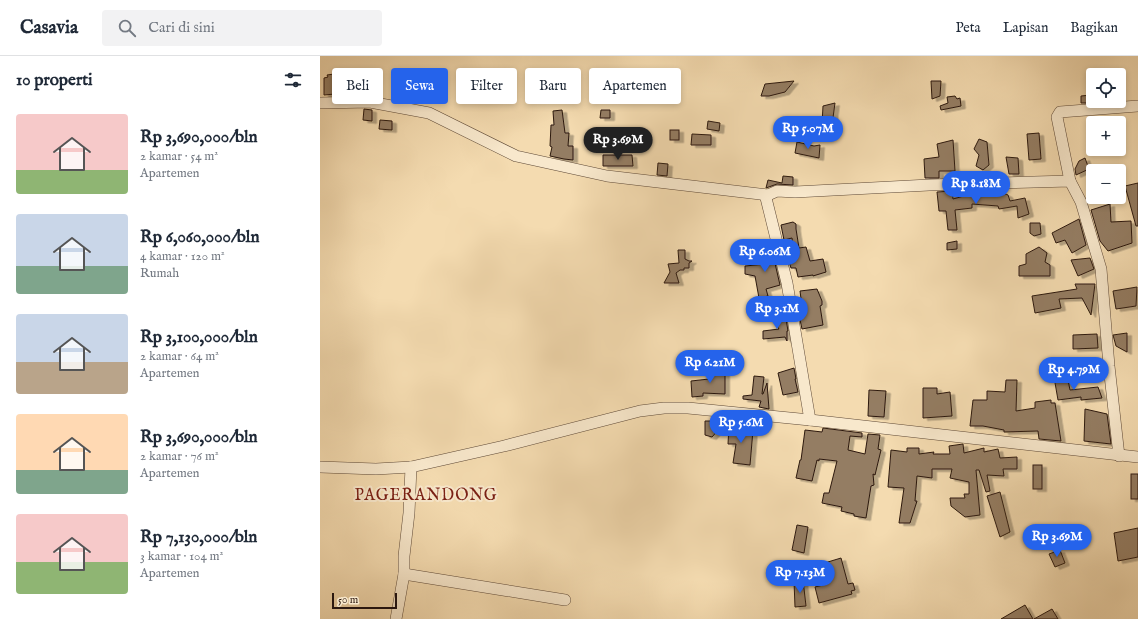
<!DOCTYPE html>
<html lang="id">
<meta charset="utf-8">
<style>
body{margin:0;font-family:"IM FELL English",serif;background:#f2f2f3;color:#1f2937;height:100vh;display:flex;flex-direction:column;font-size:15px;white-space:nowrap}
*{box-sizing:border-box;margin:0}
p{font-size:13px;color:#747a83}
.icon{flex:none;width:22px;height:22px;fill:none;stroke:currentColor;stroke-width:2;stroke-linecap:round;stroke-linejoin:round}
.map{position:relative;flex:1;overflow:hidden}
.side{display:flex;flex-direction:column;background:#fff;width:320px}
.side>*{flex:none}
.banner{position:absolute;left:12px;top:12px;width:380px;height:36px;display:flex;gap:8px}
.buttons{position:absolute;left:766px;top:12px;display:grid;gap:8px}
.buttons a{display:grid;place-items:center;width:40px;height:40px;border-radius:4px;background:#fff;box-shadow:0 2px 6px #0003;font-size:20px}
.scale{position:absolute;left:12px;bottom:10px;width:65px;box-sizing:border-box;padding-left:4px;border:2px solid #2c180f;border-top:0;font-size:11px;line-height:14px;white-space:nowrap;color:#2c180f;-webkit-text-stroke:3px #f8e8cc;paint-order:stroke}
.price{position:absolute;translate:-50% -34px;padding:0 9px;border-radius:14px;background:#2563eb;color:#fff;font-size:13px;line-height:26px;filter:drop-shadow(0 1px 2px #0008)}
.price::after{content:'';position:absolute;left:50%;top:24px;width:12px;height:9px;margin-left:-6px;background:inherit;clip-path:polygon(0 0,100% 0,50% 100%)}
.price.selected{background:#222;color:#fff}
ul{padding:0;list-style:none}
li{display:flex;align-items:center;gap:12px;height:100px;padding:0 16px}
li span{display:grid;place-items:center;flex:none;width:112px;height:80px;border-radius:4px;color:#555}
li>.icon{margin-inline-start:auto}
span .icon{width:48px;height:48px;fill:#fffc;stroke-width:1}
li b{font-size:17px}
h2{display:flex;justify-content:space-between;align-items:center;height:48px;padding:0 16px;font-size:17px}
.tag{padding:0 14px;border-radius:4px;background:#fff;box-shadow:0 2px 6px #0003;font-size:14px;line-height:36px}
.tag.selected{background:#2563eb;color:#fff}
header{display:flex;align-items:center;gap:24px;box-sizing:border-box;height:56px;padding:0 20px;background:#fff;border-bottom:1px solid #e0e1e3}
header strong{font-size:19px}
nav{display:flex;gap:22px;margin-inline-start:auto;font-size:14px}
.search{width:280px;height:36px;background:#f2f2f3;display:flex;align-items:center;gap:10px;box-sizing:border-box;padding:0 14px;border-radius:4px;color:#747a83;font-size:15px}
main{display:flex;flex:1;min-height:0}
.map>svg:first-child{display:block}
.building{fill:#947d63;stroke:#2c180f;filter:url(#shadow)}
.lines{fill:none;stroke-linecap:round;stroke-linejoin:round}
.minor-casing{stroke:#5e4937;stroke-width:12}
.minor{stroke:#f8e8cc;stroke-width:11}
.labels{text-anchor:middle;stroke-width:4;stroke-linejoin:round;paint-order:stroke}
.quarter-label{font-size:16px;letter-spacing:1px;fill:#7a1f14;stroke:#f8e8cc}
</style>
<header>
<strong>Casavia</strong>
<div class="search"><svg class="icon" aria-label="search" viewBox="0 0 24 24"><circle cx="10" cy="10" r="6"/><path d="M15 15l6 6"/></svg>Cari di sini</div>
<nav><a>Peta</a><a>Lapisan</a><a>Bagikan</a></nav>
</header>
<main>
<section class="side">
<h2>10 properti<svg class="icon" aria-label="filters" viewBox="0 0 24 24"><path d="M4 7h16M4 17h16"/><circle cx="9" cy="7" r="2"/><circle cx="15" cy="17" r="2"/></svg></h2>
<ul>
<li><span style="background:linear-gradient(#f6c9c9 70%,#8fb573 0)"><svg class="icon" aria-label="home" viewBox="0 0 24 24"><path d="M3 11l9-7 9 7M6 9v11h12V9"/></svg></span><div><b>Rp 3,690,000/bln</b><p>2 kamar · 54 m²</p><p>Apartemen</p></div></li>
<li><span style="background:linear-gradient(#c9d6e8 65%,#7fa58c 0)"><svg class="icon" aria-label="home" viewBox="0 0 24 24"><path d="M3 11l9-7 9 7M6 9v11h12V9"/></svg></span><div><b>Rp 6,060,000/bln</b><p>4 kamar · 120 m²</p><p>Rumah</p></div></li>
<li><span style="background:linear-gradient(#c9d6e8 60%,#b9a48a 0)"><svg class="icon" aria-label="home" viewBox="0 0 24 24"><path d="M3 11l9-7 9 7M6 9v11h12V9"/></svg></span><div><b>Rp 3,100,000/bln</b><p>2 kamar · 64 m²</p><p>Apartemen</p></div></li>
<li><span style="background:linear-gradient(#ffd9b3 70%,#7fa58c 0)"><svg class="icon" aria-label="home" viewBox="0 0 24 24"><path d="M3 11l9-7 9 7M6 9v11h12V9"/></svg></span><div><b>Rp 3,690,000/bln</b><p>2 kamar · 76 m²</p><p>Apartemen</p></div></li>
<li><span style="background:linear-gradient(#f6c9c9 60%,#8fb573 0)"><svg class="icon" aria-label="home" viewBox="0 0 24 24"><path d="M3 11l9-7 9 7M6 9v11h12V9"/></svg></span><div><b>Rp 7,130,000/bln</b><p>3 kamar · 104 m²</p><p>Apartemen</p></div></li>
</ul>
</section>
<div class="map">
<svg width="818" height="563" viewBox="0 0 818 563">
<defs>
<filter id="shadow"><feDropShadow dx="4.5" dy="2.5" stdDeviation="0" flood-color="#0004"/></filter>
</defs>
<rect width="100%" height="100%" fill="#f4dbb0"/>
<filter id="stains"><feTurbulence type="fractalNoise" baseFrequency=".005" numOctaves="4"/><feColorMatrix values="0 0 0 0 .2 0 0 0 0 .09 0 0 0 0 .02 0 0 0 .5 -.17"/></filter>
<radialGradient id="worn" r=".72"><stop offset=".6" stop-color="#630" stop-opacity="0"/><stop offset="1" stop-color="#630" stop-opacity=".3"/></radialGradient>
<g class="building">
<polygon points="14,18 15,38 4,39 4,22 8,21 7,19"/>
<polygon points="474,25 465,36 449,40 441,40 445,28"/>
<polygon points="611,25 621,25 620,40 612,43"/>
<polygon points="771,39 771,47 761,47 761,40"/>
<polygon points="635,40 637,43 640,42 641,50 621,54 620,50 628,47 627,41"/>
<polygon points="515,47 512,69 502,68 503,50"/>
<polygon points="44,53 52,54 52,65 43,64"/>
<polygon points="242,54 245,77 249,77 248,90 253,90 253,104 244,103 230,100 232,91 230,90 231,69 234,69 233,55"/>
<polygon points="281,54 290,54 290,62 280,62"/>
<polygon points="60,64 72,65 72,74 59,73"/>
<polygon points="388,65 400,67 399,75 387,73"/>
<rect x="350" y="74" width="9" height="10"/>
<polygon points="719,77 721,103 709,104 707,78"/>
<polygon points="372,78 391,79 391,89 371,89"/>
<polygon points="659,83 667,86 669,109 663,114 656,110 659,99 654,93"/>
<polygon points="633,84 635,115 619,115 619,122 605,122 604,103 619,101 617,88"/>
<polygon points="477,86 494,90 500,89 499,102 475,97"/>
<polygon points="283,99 312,99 313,110 283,110"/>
<polygon points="686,101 698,102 699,118 689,118"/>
<polygon points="765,102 769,113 756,119 755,113 759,105"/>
<polygon points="338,107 348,108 347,120 337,119"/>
<polygon points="463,120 473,121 473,129 457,128 446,132 448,124 462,127"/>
<polygon points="818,127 818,170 816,170 805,130"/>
<polygon points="632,135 633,143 651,138 651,139 679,138 681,136 688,139 690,145 705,142 709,158 698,162 697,150 679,153 678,150 652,148 652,152 635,154 637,174 628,174 626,155 619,155 617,136"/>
<polygon points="790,148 791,166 811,165 812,187 788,195 780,185 771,154"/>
<polygon points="759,163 766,189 752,197 745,184 736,187 732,177"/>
<polygon points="473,166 476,168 476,173 479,192 486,191 490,205 503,203 506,216 493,220 493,219 478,221 476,212 471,212 468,202 474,202 472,182 464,184 461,169"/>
<polygon points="710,167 720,167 721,178 714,180 710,177"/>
<polygon points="637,185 637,193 627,194 627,187"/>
<polygon points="442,189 451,190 460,229 446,233 448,240 439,242 435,220 425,218 425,210 446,208"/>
<polygon points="719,191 727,197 725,206 730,209 730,220 699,220 699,210 706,208 706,198"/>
<polygon points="358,194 365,194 365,203 369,205 372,205 369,207 369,212 364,212 364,214 360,214 356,217 359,227 344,227 350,216 348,208 359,207"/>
<polygon points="770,202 774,213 758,220 751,204"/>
<polygon points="755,228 775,228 771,259 762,242 739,243 741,252 715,257 712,240 757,233"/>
<polygon points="817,231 816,250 796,253 793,235"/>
<polygon points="497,233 502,245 502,249 500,250 503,269 482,273 479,259 483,258 480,235"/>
<polygon points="450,261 466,263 468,275 467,275 467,285 465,281 443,283 443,275 459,273"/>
<polygon points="807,277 807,296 796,290 793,279"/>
<polygon points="777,278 778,292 753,293 753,279"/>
<polygon points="405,312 405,338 383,337 383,340 372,341 371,325 389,323 389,314"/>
<polygon points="474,312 476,323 475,323 478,336 463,339 458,317"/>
<polygon points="747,319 750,334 778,331 782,342 761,344 761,341 738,344 734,321"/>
<polygon points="434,320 444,321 442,338 443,338 447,327 449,353 439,351 441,345 423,343 423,340 432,339"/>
<polygon points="686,324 697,324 696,355 715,352 715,346 731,344 731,347 735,347 741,385 719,383 718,375 684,376 684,374 663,370 650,370 653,344 667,344 667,335 685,336"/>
<polygon points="603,332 617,332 617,338 630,336 632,360 603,362"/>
<polygon points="549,334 566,335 564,361 548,360"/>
<polygon points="765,353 787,358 791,388 764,385"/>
<polygon points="385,365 392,365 392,372 401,371 392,381 385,379"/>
<polygon points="409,370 433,374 430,409 413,407 416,388 408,388"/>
<polygon points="503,372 542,377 542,381 530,380 528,394 545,398 548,378 560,379 558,393 561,394 555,419 553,418 554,429 551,430 546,462 534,460 534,458 521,455 522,451 502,447 504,437 509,437 517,405 499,403 499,405 497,404 492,425 476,422 480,404 481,404 485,374 502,376"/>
<polygon points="643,388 644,397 664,392 664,396 678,393 680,402 697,401 697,413 683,413 684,420 667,419 670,435 666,436 659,414 656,414 660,459 645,461 631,450 630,442 645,442 644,438 649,438 649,426 630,422 632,413 612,413 612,422 597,420 595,445 597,445 590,467 579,467 584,432 568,431 571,394 587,396 587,392 599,392 599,398 614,396 613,398 630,398 629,390"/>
<rect x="713" y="409" width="9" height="24"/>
<rect x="811" y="418" width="7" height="25"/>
<polygon points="680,436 690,476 680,481 667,440"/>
<polygon points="477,469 488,471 484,497 472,494"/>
<polygon points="818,472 818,501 798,505 794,477"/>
<polygon points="740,494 745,507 735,511 729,498"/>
<polygon points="521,502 528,528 533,527 535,534 531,535 532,538 499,547 495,531 503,529 498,509"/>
<polygon points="483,524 486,550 475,551 474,525"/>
<polygon points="705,549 713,563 681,563"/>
<polygon points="732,553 738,563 714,563"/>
</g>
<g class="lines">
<defs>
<g id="minor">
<polyline points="0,47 50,46 109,57 196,100 287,120 448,139"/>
<polyline points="750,125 737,61 740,56 818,50"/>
<polyline points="490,364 467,227 446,142 448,139 457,135 475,136 609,129 750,125 761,146 781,213 789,310 799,400"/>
<polyline points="0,411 56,413 91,411 184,390 320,355 344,352 368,352 490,364 818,401"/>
<polyline points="84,518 245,544"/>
<polyline points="76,563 84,518 84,500 89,457 91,411"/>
</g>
</defs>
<use href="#minor" class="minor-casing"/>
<use href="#minor" class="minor"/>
</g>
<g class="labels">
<g class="quarter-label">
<text x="106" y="444">PAGERANDONG</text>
</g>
</g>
<rect width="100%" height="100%" filter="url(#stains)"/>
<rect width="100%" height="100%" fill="url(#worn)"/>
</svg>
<div class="buttons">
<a><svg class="icon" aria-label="locate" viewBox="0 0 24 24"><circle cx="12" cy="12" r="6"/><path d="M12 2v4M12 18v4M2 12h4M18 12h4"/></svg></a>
<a>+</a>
<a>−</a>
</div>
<div class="scale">50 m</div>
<b class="price" style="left:488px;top:94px">Rp 5.07M</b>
<b class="price selected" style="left:298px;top:105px">Rp 3.69M</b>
<b class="price" style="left:656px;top:149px">Rp 8.18M</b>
<b class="price" style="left:445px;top:217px">Rp 6.06M</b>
<b class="price" style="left:457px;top:274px">Rp 3.1M</b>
<b class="price" style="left:390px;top:328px">Rp 6.21M</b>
<b class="price" style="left:754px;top:335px">Rp 4.79M</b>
<b class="price" style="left:421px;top:388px">Rp 5.6M</b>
<b class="price" style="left:737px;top:502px">Rp 3.69M</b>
<b class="price" style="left:480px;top:538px">Rp 7.13M</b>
<div class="banner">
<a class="tag">Beli</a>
<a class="tag selected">Sewa</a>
<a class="tag">Filter</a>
<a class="tag">Baru</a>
<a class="tag">Apartemen</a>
</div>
</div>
</main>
